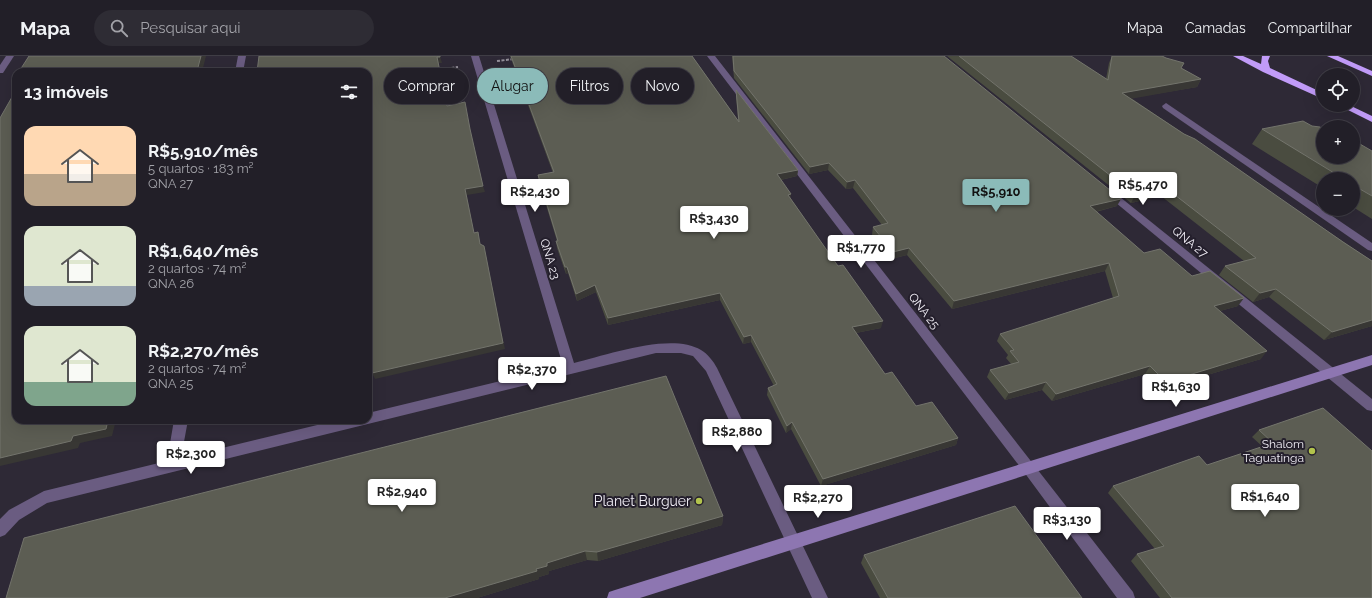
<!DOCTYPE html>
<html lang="pt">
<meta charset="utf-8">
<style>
body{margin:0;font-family:Raleway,sans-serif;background:#2e2c34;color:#f1f3f6;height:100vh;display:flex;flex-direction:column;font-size:15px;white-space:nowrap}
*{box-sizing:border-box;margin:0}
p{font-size:13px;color:#a2a2a8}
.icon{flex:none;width:22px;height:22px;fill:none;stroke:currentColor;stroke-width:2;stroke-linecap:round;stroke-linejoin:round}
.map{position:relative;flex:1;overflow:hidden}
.sheet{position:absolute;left:12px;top:12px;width:360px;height:356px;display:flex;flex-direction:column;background:#221f28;border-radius:12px;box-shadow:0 4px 16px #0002,0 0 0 1px #3f3d45}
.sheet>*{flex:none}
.top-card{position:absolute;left:384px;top:12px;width:380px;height:36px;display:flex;gap:8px}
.buttons{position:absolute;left:1316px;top:12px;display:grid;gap:8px}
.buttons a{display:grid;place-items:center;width:44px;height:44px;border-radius:50%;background:#221f28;box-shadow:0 4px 16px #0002,0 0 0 1px #3f3d45;font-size:20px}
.price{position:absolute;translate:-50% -34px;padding:0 9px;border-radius:4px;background:#fff;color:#222;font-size:13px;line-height:26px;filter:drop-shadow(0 1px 2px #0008)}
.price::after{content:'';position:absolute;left:50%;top:24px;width:12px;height:9px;margin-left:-6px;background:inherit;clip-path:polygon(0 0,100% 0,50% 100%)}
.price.current{background:#8bbbb9;color:#111}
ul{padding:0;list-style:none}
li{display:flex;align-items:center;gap:12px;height:100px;padding:0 12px}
li span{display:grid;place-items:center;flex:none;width:112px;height:80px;border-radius:12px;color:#555}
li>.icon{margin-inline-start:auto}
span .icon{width:48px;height:48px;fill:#fffc;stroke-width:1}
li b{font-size:17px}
h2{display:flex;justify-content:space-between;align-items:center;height:48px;padding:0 12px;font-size:17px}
.pill{padding:0 14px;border-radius:18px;background:#221f28;box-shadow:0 4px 16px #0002,0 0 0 1px #3f3d45;font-size:14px;line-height:36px}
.pill.current{background:#8bbbb9;color:#111}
header{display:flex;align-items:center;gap:24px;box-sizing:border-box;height:56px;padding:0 20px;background:#221f28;border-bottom:1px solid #3f3d45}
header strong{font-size:19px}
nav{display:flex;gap:22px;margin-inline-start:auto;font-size:14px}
.search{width:280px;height:36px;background:#2e2c34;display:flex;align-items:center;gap:10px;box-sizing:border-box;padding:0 14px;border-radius:22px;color:#a2a2a8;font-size:15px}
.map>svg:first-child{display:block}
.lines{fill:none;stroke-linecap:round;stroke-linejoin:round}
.path{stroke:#95919b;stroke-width:2;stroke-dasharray:3 1.5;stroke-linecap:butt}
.street{fill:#6a5c81;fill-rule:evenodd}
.secondary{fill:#8d76b1;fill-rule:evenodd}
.highway{fill:#c19bf8;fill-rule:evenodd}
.wall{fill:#4a4c40}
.shaded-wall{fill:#383734}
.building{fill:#5c5d53;stroke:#73746c}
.poi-dot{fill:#b2c34c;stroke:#241f2c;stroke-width:1.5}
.labels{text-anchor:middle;stroke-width:4;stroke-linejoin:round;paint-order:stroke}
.street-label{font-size:12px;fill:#f0edf5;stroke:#241f2c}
.poi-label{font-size:12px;fill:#f0edf5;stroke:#241f2c;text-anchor:end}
.near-poi-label{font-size:14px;fill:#f0edf5;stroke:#241f2c;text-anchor:end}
</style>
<header>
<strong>Mapa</strong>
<div class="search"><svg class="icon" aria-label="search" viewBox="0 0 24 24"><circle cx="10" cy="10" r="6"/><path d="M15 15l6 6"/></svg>Pesquisar aqui</div>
<nav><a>Mapa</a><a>Camadas</a><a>Compartilhar</a></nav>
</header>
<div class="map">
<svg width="1372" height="542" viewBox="0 0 1372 542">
<rect width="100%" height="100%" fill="#2e2936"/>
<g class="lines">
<g class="path">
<polyline points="497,5 514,3"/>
<polyline points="438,14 458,11"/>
</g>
<g class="street">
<polygon points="6,0 14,0 3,17 0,17 0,9"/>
<polygon points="238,0 246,0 243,16 235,16"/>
<path d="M 471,0 L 479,0 L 574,307 C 607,299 671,276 701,294 C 707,297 714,306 717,312 L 828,542 L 812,542 L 706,315 L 693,300 L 681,297 L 656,297 L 47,447 L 19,464 L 5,479 L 0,481 L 0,463 L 9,454 L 44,435 L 167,405 L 174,364 L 188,364 L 181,402 L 338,364 L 368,364 L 368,357 L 563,310 Z"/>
<polygon points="707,0 715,0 1133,536 1135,542 1117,542 1024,416"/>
<polygon points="1166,47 1372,187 1372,195 1368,194 1163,52 1162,50"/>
<polygon points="1107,132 1110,133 1372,343 1372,355 1367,354 1104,137 1102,135 1104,133"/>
</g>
<polygon class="secondary" points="1372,299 1372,309 640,542 607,542 609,536 615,534"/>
<g class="highway">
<polygon points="1233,0 1243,0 1261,8 1262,0 1270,0 1268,5 1270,12 1323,37 1323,43 1263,16"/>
<polygon points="1327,0 1338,0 1372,15 1372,20"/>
<polygon points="1338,49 1349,49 1372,60 1372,66"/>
</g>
</g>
<g class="wall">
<polygon points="510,0 692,0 738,64 736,40 736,34 798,114 797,120 781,124 791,143 881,272 856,277 885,318 916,350 958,382 956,389 821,430 791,373 786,377 767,339 768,332 774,330 751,286 743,288 720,244 608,269 596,236 577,245 568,217 566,218 557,192 556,185 557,185 539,126 538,119 553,117"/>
<polygon points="732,0 944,0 1117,150 1096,156 1144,197 1192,220 1238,250 1220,255 1261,303 1160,333 1145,318 1052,345 1042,334 1005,344 987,321 990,314 1011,308 1006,302 1008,299 997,285 1000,278 1113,242 1105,215 952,253 907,199 891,203 872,179 873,171 882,169 853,132 846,133 828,114 809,118 734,22"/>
<polygon points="947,0 1071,0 1106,23 1109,7 1112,0 1181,12 1201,23 1197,31 1131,42 1372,205 1372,270 1324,284 1269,241 1253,246 1219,219 1225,210 1244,205 1161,140 1131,147"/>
<polygon points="1262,73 1323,101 1372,95 1372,163 1353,151 1353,123 1323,123 1323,132 1252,88"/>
<polygon points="1323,352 1372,542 1160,542 1131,505 1137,498 1155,493 1108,437 1113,430 1207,409 1263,391 1252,381 1259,374"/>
<polygon points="723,460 722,469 598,505 587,504 549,515 549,518 539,521 539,523 477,542 6,542"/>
<polygon points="864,499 1082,542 880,542 861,507"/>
</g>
<g class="shaded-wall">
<polygon points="201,0 206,0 202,16 195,16"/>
<polygon points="440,0 442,7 438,7 437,1"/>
<polygon points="27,13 28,16 22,16 20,14"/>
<polygon points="1201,23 1197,31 1119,45 1122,37"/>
<polygon points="829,107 828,114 809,118 810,111"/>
<polygon points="798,114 797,120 776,125 777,118"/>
<polygon points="855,124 853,132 846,133 847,126"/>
<polygon points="483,130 485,136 467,139 475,184 465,133"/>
<polygon points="1166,132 1161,140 1131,147 1135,139"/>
<polygon points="791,138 790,145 788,139"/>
<polygon points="1121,143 1117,150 1086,158 1090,150"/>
<polygon points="484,190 505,293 375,323 372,317"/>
<polygon points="909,192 907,199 891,203 893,196"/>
<polygon points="1109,207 1105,215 952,253 954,245"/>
<polygon points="565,211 567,211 568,217 566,218"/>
<polygon points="595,229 596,236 577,245 576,238"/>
<polygon points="1276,233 1269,241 1253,246 1260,237"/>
<polygon points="720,237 720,244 608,269 608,262"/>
<polygon points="1244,242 1238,250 1209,258 1214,250"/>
<polygon points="1372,264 1372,270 1324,284 1332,276"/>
<polygon points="883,265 881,272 850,278 852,271"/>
<polygon points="751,279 751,286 743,288 744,281"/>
<polygon points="368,284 370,284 373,290 368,291"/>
<polygon points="1267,295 1261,303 1160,333 1166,326"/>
<polygon points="1150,310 1145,318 1052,345 1056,338"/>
<polygon points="1046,326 1042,334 1005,344 1009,337"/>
<polygon points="108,364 116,364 112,380 80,387 78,392 0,410 0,402 73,380"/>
<polygon points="792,366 791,373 786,377 787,370"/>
<polygon points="958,382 956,389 821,430 823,423"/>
<polygon points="723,460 722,469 598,505 597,496"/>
<polygon points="585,495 587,504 549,515 549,518 539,521 539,523 477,542 445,542 536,513 547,507"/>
</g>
<g class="building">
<polygon points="29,0 201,0 197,15 195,16 25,16 27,13 20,14"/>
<polygon points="259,0 440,0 440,1 437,1 447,50 465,46 470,73 483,130 465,133 474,177 478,176 480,188 484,190 503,287 372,317 370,284 368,284 368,16 257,16"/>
<polygon points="511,0 692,0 739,66 736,34 798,114 777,118 791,138 788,139 838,210 843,209 883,265 852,271 885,318 892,316 916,350 932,346 958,382 823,423 792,366 787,370 768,332 777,328 751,279 744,281 720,237 608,262 595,229 576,238 567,211 565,211 556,185 558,185 538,119 554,116"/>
<polygon points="733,0 944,0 1121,143 1090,150 1144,197 1160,193 1192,220 1210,215 1244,242 1214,250 1267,295 1166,326 1150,310 1056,338 1046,326 1009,337 990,314 1019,306 1010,295 1014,294 1000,278 1119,240 1109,207 954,245 909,192 893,196 873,171 888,167 855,124 847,126 829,107 810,111 734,15"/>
<polygon points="959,0 1071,0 1108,24 1112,0 1162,0 1166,2 1184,7 1181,12 1201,23 1122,37 1184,78 1195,83 1343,186 1372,205 1372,264 1332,276 1276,233 1260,237 1225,210 1256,202 1166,132 1135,139"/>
<polygon points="16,34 16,364 108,364 106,373 73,380 71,385 0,402 0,62"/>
<polygon points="1303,65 1312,70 1320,71 1323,73 1323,101 1353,101 1353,84 1372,95 1372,140 1353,129 1353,123 1344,123 1262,73"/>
<polygon points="666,320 723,460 597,496 585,495 547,507 547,510 536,513 537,515 445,542 6,542 24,482"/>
<polygon points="1323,352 1372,395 1372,542 1172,542 1137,498 1164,490 1113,430 1199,400 1207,409 1273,387 1259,374"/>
<polygon points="1015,450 1082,542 888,542 864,499"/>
</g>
<g class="poi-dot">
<circle cx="1312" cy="395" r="4"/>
<circle cx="699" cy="445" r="4"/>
</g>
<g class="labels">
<g class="street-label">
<text transform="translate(1190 186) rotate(39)" y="4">QNA 27</text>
<text transform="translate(550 203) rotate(73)" y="4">QNA 23</text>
<text transform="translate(924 255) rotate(52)" y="4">QNA 25</text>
</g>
<g class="poi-label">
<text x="1304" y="392">Shalom<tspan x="1304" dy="14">Taguatinga</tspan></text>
</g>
<g class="near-poi-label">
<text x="691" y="450">Planet Burguer</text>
</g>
</g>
</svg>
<div class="buttons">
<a><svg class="icon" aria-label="locate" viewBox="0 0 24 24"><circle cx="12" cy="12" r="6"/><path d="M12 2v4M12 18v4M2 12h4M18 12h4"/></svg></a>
<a>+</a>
<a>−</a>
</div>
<b class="price" style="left:1143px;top:150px">R$5,470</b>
<b class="price" style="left:535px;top:157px">R$2,430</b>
<b class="price current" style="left:996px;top:157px">R$5,910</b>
<b class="price" style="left:714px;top:184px">R$3,430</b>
<b class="price" style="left:861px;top:213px">R$1,770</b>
<b class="price" style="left:532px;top:335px">R$2,370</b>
<b class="price" style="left:1176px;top:352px">R$1,630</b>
<b class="price" style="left:737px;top:397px">R$2,880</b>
<b class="price" style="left:191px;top:419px">R$2,300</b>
<b class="price" style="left:402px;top:457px">R$2,940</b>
<b class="price" style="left:1265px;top:462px">R$1,640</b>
<b class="price" style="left:818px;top:463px">R$2,270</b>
<b class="price" style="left:1067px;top:485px">R$3,130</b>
<div class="top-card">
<a class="pill">Comprar</a>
<a class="pill current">Alugar</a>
<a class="pill">Filtros</a>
<a class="pill">Novo</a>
</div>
<section class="sheet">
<h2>13 imóveis<svg class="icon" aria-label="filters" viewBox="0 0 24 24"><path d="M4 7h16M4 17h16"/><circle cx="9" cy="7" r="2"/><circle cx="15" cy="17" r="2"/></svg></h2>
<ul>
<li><span style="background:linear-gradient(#ffd9b3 60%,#b9a48a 0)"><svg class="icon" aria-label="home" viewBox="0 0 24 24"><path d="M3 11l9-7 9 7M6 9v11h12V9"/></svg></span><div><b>R$5,910/mês</b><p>5 quartos · 183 m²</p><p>QNA 27</p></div></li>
<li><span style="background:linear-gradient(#dfe7d0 75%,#9aa5b1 0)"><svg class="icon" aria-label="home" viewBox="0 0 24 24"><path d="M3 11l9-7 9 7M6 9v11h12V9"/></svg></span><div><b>R$1,640/mês</b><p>2 quartos · 74 m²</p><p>QNA 26</p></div></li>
<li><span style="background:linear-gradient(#dfe7d0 70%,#7fa58c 0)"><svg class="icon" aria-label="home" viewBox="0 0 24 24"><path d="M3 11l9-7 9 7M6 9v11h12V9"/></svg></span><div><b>R$2,270/mês</b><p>2 quartos · 74 m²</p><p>QNA 25</p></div></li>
</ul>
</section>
</div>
